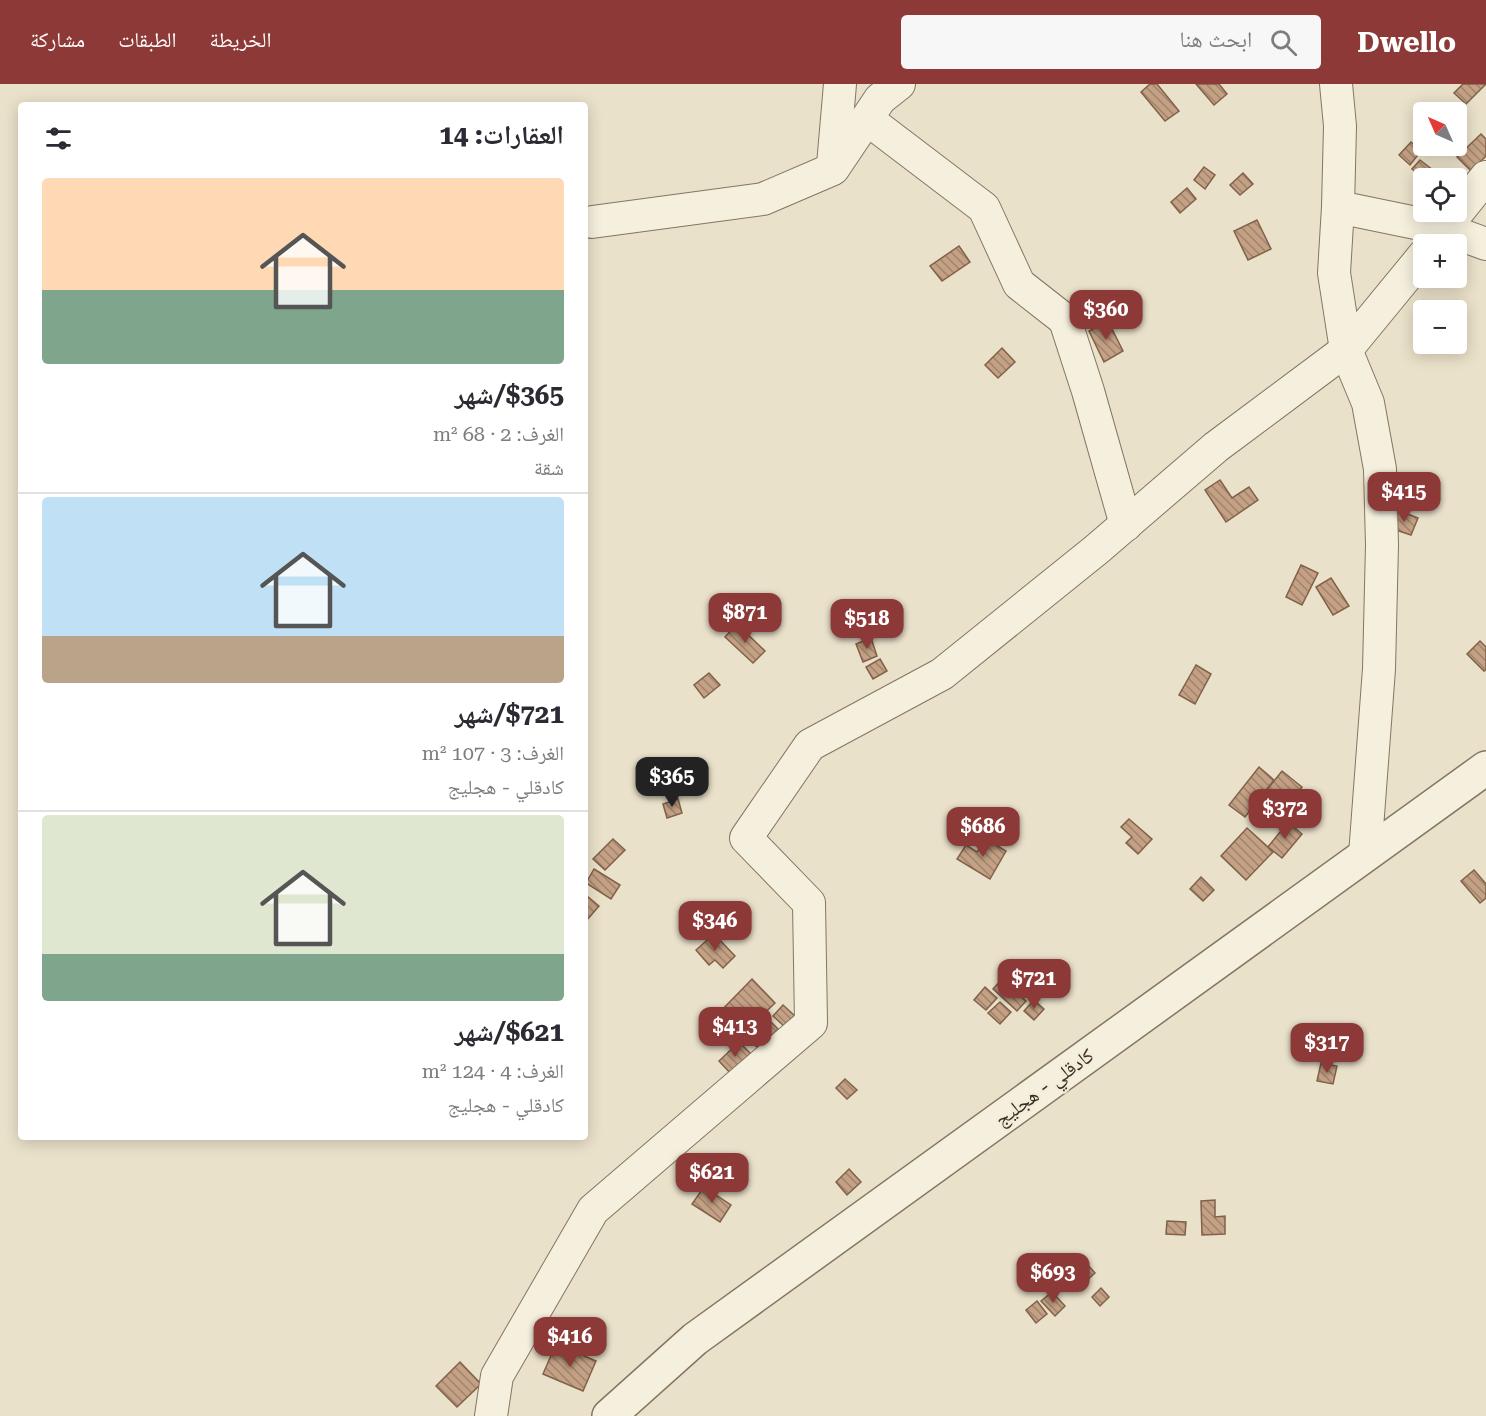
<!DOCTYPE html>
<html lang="ar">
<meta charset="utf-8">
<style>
body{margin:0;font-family:"Roboto Serif","Noto Naskh Arabic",serif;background:#f7f7f7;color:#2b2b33;direction:rtl;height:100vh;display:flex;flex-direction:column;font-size:22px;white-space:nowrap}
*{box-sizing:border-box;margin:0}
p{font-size:20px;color:#7c7c81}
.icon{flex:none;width:33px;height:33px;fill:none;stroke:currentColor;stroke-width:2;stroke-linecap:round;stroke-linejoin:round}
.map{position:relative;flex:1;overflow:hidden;direction:ltr}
.panel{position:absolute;left:18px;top:18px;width:570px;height:1038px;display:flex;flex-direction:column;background:#fff;border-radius:6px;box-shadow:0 3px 15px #0003;direction:rtl}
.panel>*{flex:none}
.needle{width:39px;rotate:315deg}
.fabs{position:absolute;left:1413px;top:18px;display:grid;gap:12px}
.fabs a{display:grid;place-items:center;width:54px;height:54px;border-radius:6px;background:#fff;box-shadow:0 3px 15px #0003;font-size:30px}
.price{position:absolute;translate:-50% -51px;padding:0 14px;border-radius:12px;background:#8d3937;color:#fff;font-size:20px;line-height:39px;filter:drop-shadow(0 2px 3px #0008)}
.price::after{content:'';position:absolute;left:50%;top:36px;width:18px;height:14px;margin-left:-9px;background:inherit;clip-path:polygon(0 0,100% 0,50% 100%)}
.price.on{background:#222;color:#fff}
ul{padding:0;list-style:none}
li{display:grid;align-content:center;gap:12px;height:318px;padding:0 24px}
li+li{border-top:2px solid #e1e1e2}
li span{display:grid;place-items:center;height:186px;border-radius:6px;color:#555}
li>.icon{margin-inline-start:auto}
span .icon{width:108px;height:108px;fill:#fffc;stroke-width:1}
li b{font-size:26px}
h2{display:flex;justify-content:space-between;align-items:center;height:72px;padding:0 24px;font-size:26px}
header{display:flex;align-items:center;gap:36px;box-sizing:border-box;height:84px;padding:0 30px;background:#8d3937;color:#fff}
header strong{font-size:28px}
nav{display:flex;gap:33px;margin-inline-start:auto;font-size:21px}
.search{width:420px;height:54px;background:#f7f7f7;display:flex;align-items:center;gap:15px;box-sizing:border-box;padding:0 21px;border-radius:6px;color:#7c7c81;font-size:22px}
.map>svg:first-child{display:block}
.building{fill:url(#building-back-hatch);stroke:#816149;stroke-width:1.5}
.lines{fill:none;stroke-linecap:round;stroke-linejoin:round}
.minor-casing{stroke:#857560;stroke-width:34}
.tertiary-casing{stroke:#857560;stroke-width:36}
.minor{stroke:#f5efdd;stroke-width:32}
.tertiary{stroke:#f5efdd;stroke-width:33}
.labels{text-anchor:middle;stroke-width:4.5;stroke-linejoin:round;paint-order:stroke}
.street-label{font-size:20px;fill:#372d22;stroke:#f2ecd9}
</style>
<header>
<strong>Dwello</strong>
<div class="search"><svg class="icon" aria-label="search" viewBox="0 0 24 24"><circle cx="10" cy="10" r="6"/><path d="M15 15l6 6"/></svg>ابحث هنا</div>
<nav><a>الخريطة</a><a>الطبقات</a><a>مشاركة</a></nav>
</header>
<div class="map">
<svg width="1486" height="1332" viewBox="0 0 1486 1332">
<defs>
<pattern id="building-back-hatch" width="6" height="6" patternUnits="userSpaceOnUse" patternTransform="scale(1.5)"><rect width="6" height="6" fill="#c4a185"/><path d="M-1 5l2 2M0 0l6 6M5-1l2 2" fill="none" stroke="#a0846c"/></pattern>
</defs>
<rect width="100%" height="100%" fill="#eae1ca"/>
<g class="building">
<polygon points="1150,0 1157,0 1179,27 1165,37 1141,8"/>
<polygon points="1196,0 1219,0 1227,10 1214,21"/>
<polygon points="1463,0 1486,0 1466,20 1454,9"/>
<polygon points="1481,50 1486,55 1486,72 1471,87 1457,73"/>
<polygon points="1411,58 1421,67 1410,81 1399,71"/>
<polygon points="1420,76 1433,86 1426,94 1424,95 1412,85"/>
<polygon points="1204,83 1215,91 1205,105 1194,96"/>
<polygon points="1243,89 1253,100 1240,111 1230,101"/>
<polygon points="1187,104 1196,115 1180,129 1171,118"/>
<polygon points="1257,136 1271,165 1248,176 1234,147"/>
<polygon points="959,162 970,178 942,197 930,182"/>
<polygon points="1108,237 1123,267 1104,278 1089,247"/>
<polygon points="1002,264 1015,278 998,294 985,281"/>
<polygon points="1220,396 1232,414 1249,403 1258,416 1226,438 1205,406"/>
<polygon points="1397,426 1418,434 1411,451 1390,444"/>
<polygon points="1301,481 1318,489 1302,521 1286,513"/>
<polygon points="1331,494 1349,522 1333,531 1316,503"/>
<polygon points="737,540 765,567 753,579 725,553"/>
<polygon points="871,554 877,572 863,578 856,560"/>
<polygon points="1480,557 1486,563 1486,586 1484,587 1467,570"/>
<polygon points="880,575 887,587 873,595 866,583"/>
<polygon points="1196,581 1211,590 1195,620 1179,611"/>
<polygon points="709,589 720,601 704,614 694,601"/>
<polygon points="1259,683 1274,696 1245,733 1229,721"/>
<polygon points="1282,687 1302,703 1286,723 1266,707"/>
<polygon points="678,715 682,729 667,734 663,720"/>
<polygon points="1129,735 1152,755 1138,770 1126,759 1132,753 1121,743"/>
<polygon points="1288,738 1302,750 1282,774 1268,763"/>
<polygon points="1247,744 1268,763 1273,768 1246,796 1221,772"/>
<polygon points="613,755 625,766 605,786 593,775"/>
<polygon points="986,755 1006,767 990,795 957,775 966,761 977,768"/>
<polygon points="594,785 620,801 611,815 586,799"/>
<polygon points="1474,786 1486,800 1486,814 1480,819 1461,797"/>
<polygon points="1201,793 1214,806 1203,817 1190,805"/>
<polygon points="587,812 599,822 587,836 585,834 585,814"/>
<polygon points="714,850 735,872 723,884 715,876 709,881 696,866"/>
<polygon points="1003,894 1026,917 1017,927 993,905"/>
<polygon points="752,895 775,919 741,952 736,947 730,953 713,935"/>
<polygon points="985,903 997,914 986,926 974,916"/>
<polygon points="1034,916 1044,925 1034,936 1024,927"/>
<polygon points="1000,918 1011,928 1000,940 988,929"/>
<polygon points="783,921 796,933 786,944 773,932"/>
<polygon points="766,933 778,945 759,965 746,953"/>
<polygon points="739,958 752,971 732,991 719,977"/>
<polygon points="1321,979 1337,982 1333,1000 1317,997"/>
<polygon points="845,995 857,1006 847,1015 836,1004"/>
<polygon points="849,1085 861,1098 847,1111 836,1098"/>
<polygon points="704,1103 731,1121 720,1138 692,1120"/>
<polygon points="1215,1116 1215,1133 1225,1132 1225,1150 1202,1151 1201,1117"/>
<polygon points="1167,1137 1186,1138 1185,1151 1166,1150"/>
<polygon points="1086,1179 1095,1189 1084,1199 1075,1189"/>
<polygon points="1101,1204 1109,1213 1100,1222 1092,1213"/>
<polygon points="1052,1208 1065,1222 1055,1232 1041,1217"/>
<polygon points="1037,1217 1047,1230 1036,1239 1026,1226"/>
<polygon points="556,1260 596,1277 583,1307 543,1290"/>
<polygon points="460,1278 481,1300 457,1323 436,1302"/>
</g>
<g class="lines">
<defs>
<g id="minor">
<polyline points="1336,0 1340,42 1338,123 1334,189 1346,266 1368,319 1380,385 1382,461 1379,585 1365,771"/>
<polyline points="867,35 984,124 1019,200 1065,236 1088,307 1126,441"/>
<polyline points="833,81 840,0"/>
<polyline points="1338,123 1445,145 1486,160"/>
<polyline points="592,138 763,115 833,85 880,15 899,0"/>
<polyline points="1432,160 1486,93"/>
<polyline points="491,1332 497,1292 593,1126 811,939 809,819 746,754 810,661 942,590 1096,466 1216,363 1346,266 1424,171"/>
</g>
<polyline id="tertiary" points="609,1332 695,1255 1486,684"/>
</defs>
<use href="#minor" class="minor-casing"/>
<use href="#tertiary" class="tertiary-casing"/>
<use href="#minor" class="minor"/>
<use href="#tertiary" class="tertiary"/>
</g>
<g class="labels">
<g class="street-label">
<text transform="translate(1044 1003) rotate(-36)" y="7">كادقلي - هجليج</text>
</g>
</g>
</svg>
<div class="fabs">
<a><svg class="needle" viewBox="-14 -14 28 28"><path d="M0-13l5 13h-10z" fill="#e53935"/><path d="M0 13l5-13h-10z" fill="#7c7c81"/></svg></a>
<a><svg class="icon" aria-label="locate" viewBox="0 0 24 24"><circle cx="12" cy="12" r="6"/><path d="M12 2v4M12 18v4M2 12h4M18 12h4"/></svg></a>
<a>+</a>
<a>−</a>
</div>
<b class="price" style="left:1106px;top:257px">$360</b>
<b class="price" style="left:1404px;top:439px">$415</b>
<b class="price" style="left:745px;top:560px">$871</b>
<b class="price" style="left:867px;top:566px">$518</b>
<b class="price on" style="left:672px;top:724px">$365</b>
<b class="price" style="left:1285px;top:756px">$372</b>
<b class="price" style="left:983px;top:774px">$686</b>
<b class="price" style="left:715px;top:868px">$346</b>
<b class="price" style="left:1034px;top:926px">$721</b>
<b class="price" style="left:735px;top:974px">$413</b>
<b class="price" style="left:1327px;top:990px">$317</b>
<b class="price" style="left:712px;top:1120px">$621</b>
<b class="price" style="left:1053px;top:1220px">$693</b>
<b class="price" style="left:570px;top:1284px">$416</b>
<section class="panel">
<h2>العقارات: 14<svg class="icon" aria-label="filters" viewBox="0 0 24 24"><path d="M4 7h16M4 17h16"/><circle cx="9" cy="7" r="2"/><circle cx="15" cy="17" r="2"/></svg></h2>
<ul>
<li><span style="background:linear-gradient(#ffd9b3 60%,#7fa58c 0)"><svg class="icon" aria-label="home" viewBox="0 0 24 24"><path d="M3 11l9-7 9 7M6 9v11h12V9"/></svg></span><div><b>$365/شهر</b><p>الغرف: 2 · 68 m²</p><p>شقة</p></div></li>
<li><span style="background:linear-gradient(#bfe0f5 75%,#b9a48a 0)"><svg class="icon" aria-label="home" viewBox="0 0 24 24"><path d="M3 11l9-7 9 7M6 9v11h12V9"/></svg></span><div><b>$721/شهر</b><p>الغرف: 3 · 107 m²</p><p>كادقلي - هجليج</p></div></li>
<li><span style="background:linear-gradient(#dfe7d0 75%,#7fa58c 0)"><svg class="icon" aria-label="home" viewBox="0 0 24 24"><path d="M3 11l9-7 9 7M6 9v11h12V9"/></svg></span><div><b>$621/شهر</b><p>الغرف: 4 · 124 m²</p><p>كادقلي - هجليج</p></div></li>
</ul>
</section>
</div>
